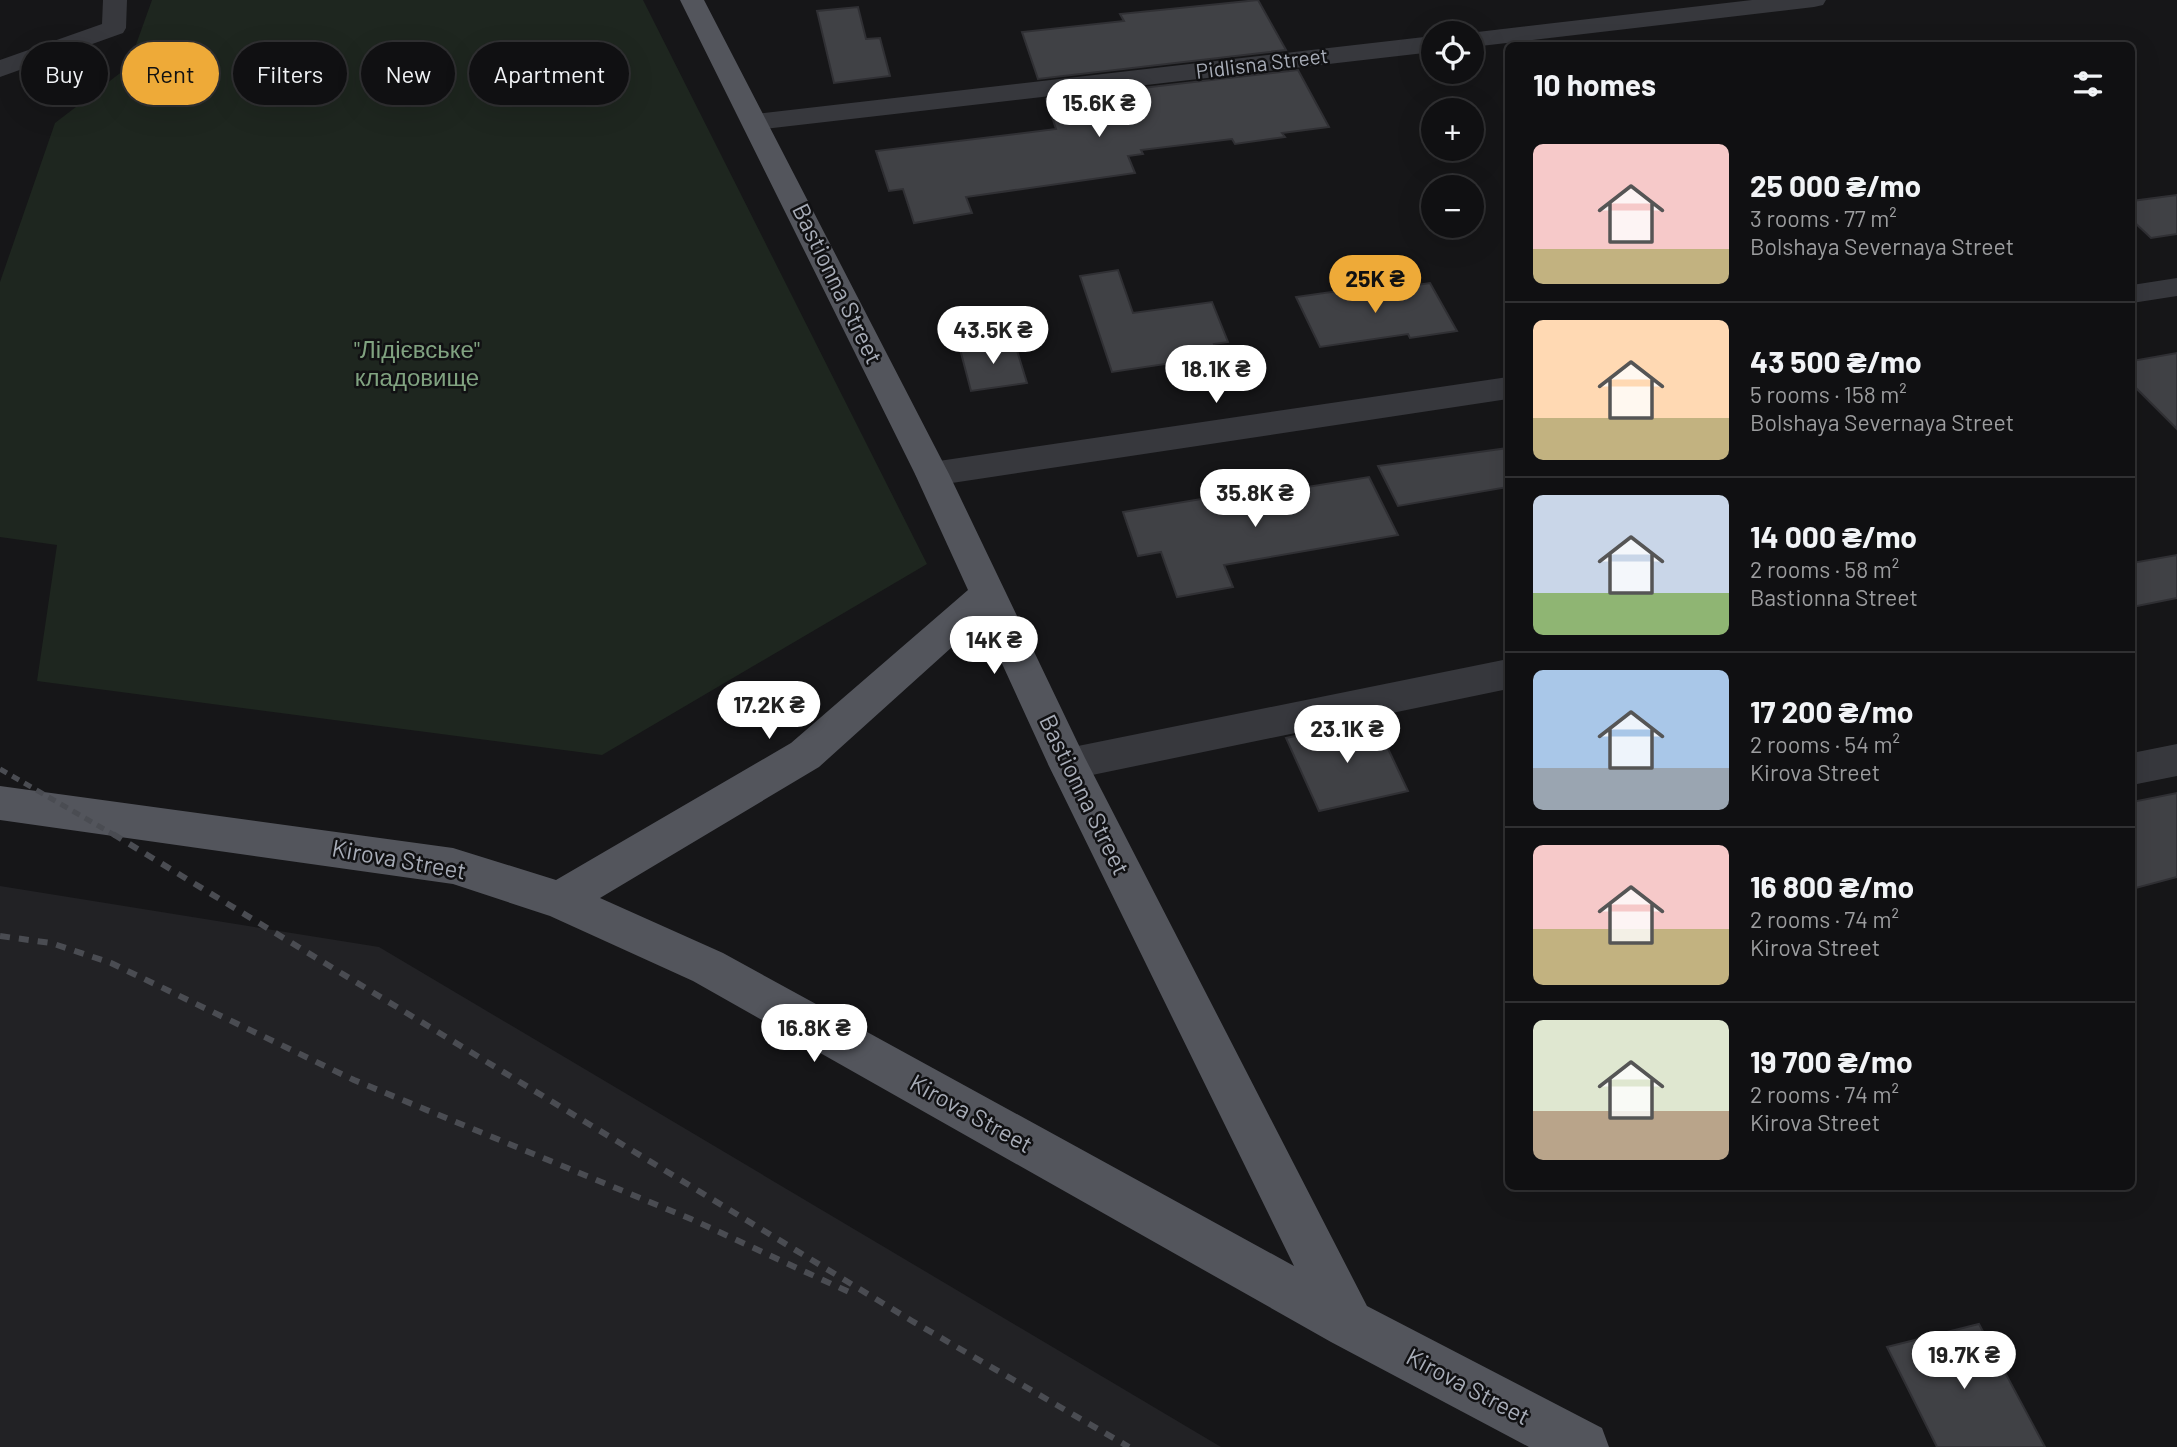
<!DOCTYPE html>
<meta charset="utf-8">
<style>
body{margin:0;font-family:Barlow,sans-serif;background:#1e1e20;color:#f1f3f6;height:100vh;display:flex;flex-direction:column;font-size:26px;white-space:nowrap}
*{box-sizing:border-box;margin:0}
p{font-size:23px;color:#9c9d9f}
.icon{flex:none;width:38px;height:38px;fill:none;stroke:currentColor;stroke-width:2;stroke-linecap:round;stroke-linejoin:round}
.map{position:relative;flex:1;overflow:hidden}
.side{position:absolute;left:1505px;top:42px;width:630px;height:1148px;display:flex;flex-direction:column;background:#101012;border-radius:10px;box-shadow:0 7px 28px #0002,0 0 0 2px #303032}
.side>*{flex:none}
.hud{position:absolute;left:21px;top:42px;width:665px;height:63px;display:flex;gap:14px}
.tools{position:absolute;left:1421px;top:21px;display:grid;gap:14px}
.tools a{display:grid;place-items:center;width:63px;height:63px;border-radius:50%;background:#101012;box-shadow:0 7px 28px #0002,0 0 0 2px #303032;font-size:35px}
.price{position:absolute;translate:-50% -60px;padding:0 16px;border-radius:24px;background:#fff;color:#222;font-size:23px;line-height:46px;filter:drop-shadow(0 2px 4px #0008)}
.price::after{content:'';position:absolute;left:50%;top:42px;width:21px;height:16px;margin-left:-10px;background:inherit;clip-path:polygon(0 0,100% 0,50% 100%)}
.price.current{background:#eeaa38;color:#111}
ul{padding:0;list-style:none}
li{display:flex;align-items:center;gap:21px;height:175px;padding:0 28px}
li+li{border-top:2px solid #303032}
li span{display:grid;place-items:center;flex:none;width:196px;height:140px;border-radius:10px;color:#555}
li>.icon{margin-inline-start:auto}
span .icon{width:84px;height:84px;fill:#fffc;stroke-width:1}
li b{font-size:30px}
h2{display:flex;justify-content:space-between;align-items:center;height:84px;padding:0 28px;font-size:30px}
.chip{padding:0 24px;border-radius:32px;background:#101012;box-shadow:0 7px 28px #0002,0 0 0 2px #303032;font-size:24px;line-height:63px}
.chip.current{background:#eeaa38;color:#111}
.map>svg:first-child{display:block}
.built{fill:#222225}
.green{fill:#1e261f}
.building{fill:#404145;stroke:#303034;stroke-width:2}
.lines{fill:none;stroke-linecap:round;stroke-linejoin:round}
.minor{fill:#37383d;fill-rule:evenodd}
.major{fill:#53555c;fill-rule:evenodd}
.rail-far1{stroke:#4a4c52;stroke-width:5;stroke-dasharray:8 6;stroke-linecap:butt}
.rail{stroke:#4a4c52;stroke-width:6;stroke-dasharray:10 9;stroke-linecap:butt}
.labels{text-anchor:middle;stroke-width:5;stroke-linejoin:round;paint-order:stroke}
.far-street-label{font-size:21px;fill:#a8adb8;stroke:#111113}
.street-label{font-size:24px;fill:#a8adb8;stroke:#111113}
.park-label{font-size:24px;fill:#80a280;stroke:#111113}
</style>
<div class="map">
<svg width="2177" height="1447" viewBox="0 0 2177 1447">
<rect width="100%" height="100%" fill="#161618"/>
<polygon class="built" points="0,886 379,947 1221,1447 0,1447"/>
<polygon class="green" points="152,0 643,0 927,564 602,755 37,681 57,545 0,537 0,282 55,123 128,67"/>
<g class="building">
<polygon points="1258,0 1286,50 1038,79 1022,32 1124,21 1120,14"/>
<polygon points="858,7 866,39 880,38 890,76 834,83 817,11"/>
<polygon points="1298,70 1329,127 1282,133 1285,137 1235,144 1232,139 1141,150 1143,154 1128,156 1135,173 966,197 972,213 914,223 903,189 889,191 876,151 1056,129 1046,99"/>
<polygon points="2177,195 2177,234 2151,238 2132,220 2132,201"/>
<polygon points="1118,270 1133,313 1212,302 1228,342 1214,344 1219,356 1112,372 1080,276"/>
<polygon points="1430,283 1457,331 1410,338 1408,334 1320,347 1296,297 1352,289 1354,294"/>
<polygon points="1014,341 1027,383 971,391 960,349"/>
<polygon points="2177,353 2177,429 2132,384 2132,361"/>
<polygon points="1508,448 1508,487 1398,506 1378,466"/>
<polygon points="1369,477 1398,535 1224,565 1233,587 1177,597 1161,552 1138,556 1123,512 1292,484 1295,489"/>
<polygon points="2177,555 2177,598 2132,607 2132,563"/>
<polygon points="1374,719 1408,791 1319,811 1286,738"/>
<polygon points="2177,793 2177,877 2132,889 2132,802"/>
<polygon points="1979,1324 2045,1447 1937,1447 1887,1347"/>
</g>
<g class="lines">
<g class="minor">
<polygon points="103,0 127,0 126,28 123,33 0,77 0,60 102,24"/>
<polygon points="1752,0 1826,0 1823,5 1814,7 1472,47 1472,33 1469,33"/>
<polygon points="1433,36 1433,52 756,130 747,128 743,122 747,116 756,114"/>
<polygon points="2177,278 2177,296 2132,303 2132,285"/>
<polygon points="1508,377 1508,399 932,486 920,482 915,474 920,466 932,462"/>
<polygon points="1508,659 1508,689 1068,780 1054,776 1048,764 1054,752 1068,748"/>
<polygon points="2177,744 2177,776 2132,785 2132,753"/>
</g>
<path class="major" d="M 680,0 L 704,0 L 949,474 L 1085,758 L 1367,1306 L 1602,1428 L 1609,1447 L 1529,1447 L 1331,1342 L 693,981 L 550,916 L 453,884 L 0,820 L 0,786 L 453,848 L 556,880 L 791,743 L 968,590 L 915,474 ZM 982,620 L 1048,764 L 1294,1266 L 723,953 L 600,898 L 819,767 Z"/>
<polyline class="rail-far1" points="0,769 116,836"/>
<g class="rail">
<polyline points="113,834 912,1321 1129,1447"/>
<polyline points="0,936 51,943 111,963 354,1080 691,1219 849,1292"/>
</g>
</g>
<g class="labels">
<g class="far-street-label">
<text transform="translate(1262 64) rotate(-7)" y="7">Pidlisna Street</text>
</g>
<g class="street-label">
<text transform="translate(837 284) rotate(64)" y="8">Bastionna Street</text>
<text transform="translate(1084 795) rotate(64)" y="8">Bastionna Street</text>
<text transform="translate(399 860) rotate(10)" y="8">Kirova Street</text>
<text transform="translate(971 1114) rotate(29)" y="8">Kirova Street</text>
<text transform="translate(1468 1387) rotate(28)" y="8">Kirova Street</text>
</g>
<g class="park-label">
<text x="417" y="358">"Лідієвське"<tspan x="417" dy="28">кладовище</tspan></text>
</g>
</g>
</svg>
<div class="tools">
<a><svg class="icon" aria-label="locate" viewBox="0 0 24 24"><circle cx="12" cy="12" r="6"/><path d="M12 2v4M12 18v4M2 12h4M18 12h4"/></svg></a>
<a>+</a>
<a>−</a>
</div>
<b class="price" style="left:1099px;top:139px">15.6K ₴</b>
<b class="price current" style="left:1375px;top:315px">25K ₴</b>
<b class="price" style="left:993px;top:366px">43.5K ₴</b>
<b class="price" style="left:1216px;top:405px">18.1K ₴</b>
<b class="price" style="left:1255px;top:529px">35.8K ₴</b>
<b class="price" style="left:994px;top:676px">14K ₴</b>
<b class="price" style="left:769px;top:741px">17.2K ₴</b>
<b class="price" style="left:1347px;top:765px">23.1K ₴</b>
<b class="price" style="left:814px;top:1064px">16.8K ₴</b>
<b class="price" style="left:1964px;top:1391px">19.7K ₴</b>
<div class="hud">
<a class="chip">Buy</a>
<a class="chip current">Rent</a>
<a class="chip">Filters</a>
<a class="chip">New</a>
<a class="chip">Apartment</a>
</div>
<section class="side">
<h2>10 homes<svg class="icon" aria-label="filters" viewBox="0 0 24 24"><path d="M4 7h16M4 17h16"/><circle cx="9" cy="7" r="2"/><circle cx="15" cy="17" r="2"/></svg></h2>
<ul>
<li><span style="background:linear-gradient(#f6c9c9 75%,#c2b280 0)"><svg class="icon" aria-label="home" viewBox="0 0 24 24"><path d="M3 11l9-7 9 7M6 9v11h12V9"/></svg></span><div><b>25 000 ₴/mo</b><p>3 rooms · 77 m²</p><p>Bolshaya Severnaya Street</p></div></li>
<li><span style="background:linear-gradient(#ffd9b3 70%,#c2b280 0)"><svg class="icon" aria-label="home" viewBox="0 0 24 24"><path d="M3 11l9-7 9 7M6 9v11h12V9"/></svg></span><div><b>43 500 ₴/mo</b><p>5 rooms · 158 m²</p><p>Bolshaya Severnaya Street</p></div></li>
<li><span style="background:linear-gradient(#c9d6e8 70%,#8fb573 0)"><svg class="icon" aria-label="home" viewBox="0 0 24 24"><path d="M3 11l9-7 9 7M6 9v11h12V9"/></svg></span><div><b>14 000 ₴/mo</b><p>2 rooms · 58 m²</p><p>Bastionna Street</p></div></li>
<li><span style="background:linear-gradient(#a9c7e8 70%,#9aa5b1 0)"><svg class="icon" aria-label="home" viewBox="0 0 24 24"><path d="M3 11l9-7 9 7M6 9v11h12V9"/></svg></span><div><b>17 200 ₴/mo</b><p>2 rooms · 54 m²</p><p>Kirova Street</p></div></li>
<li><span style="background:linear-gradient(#f6c9c9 60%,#c2b280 0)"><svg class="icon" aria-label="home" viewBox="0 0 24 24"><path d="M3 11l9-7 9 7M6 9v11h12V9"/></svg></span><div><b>16 800 ₴/mo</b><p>2 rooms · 74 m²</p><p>Kirova Street</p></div></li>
<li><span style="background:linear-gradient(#dfe7d0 65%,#b9a48a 0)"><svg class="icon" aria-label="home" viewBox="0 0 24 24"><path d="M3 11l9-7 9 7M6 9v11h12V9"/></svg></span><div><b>19 700 ₴/mo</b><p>2 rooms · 74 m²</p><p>Kirova Street</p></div></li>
</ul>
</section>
</div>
